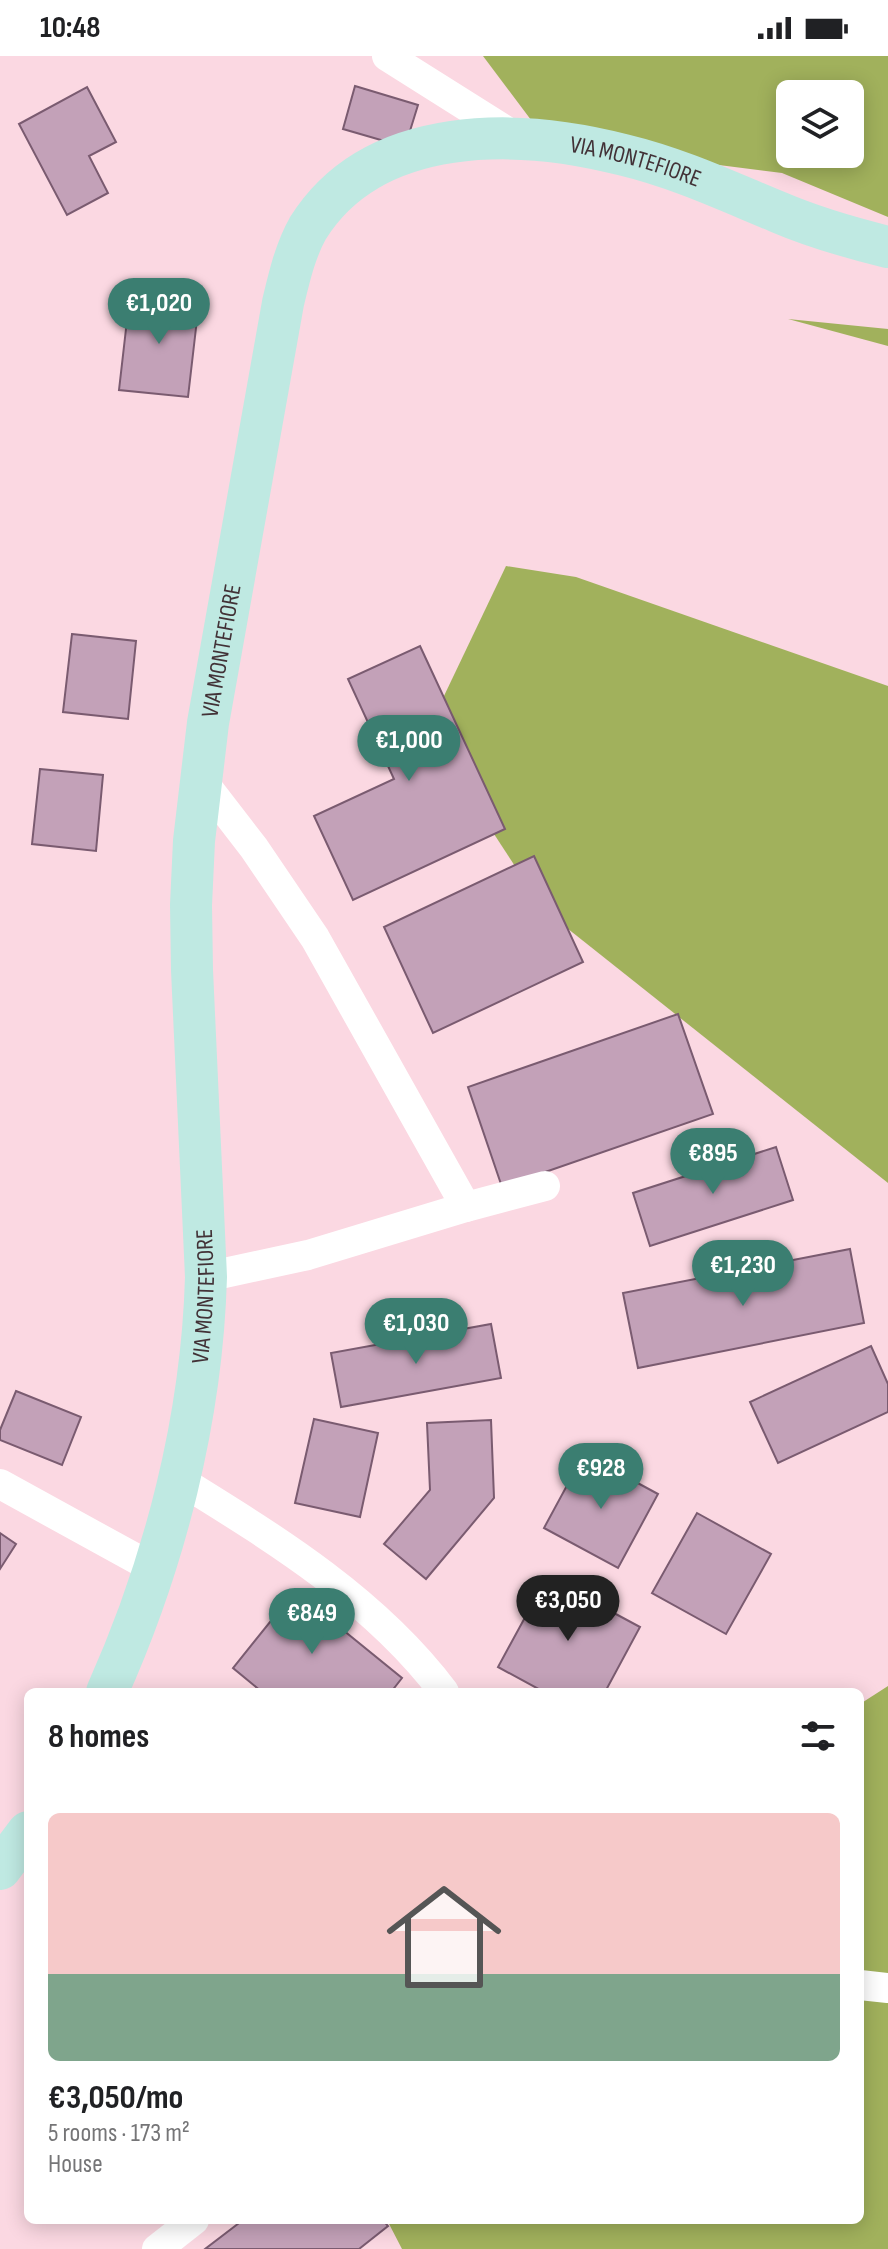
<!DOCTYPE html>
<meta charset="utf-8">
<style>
body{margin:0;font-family:"Sofia Sans Condensed",sans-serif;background:#f6f6f6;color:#202124;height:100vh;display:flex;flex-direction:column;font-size:30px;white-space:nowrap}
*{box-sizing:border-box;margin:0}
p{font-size:26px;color:#757577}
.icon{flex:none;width:44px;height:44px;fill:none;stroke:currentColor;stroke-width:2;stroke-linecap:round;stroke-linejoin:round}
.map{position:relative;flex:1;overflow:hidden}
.sheet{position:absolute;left:24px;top:1632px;width:840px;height:536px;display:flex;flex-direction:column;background:#fff;border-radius:12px;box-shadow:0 4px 20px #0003}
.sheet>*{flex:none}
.tools{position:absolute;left:776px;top:24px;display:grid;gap:16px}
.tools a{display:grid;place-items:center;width:88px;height:88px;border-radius:12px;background:#fff;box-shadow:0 4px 20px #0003;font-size:40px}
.price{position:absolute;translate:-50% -68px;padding:0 18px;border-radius:28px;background:#3b7e71;color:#fff;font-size:26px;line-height:52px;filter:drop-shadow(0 2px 4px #0008)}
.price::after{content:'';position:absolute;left:50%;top:48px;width:24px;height:18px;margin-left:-12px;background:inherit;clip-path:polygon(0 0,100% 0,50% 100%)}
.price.on{background:#222;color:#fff}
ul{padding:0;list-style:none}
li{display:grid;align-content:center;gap:16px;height:424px;padding:0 24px}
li+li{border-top:2px solid #e0e0e0}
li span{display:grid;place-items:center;height:248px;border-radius:12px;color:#555}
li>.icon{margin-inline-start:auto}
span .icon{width:144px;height:144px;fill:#fffc;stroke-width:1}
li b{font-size:34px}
h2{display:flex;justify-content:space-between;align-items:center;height:96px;padding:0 24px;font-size:34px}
.status{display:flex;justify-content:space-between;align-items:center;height:56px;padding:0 40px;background:#fff;direction:ltr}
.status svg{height:22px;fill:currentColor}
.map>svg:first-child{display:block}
.forest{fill:#a1b15c;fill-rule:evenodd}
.building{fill:#c3a1b8;stroke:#7a5b70;stroke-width:2}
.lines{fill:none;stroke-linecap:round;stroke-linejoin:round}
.minor{stroke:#fff;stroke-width:30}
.secondary{stroke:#bfe9e2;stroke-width:42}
.labels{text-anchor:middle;stroke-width:6;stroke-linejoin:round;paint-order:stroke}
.street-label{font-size:24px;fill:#423237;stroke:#fbd8e2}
</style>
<div class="status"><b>10:48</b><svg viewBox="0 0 49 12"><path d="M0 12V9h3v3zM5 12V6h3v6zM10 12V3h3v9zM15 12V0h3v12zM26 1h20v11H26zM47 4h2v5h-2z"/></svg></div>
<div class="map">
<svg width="888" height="2193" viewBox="0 0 888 2193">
<rect width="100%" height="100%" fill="#fbd8e2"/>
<g class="forest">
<path d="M 483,0 L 888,0 L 888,161 L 782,117 L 664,102 L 564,108 ZM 790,38 L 850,38 L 850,98 L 790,98 Z"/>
<polygon points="788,263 888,273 888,290"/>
<polygon points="506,510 576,521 888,630 888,1127 543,853 494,778 463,707 443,642"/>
<polygon points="888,1630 888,2193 402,2193 387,2164 860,2164 860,1648"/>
</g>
<g class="building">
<polygon points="355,30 418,49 405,91 343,73"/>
<polygon points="87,31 116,86 89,100 108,137 67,159 19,68"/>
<polygon points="130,238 199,246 188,341 119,334"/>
<polygon points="72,578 136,585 128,663 63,656"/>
<polygon points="420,590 505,773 353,844 314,760 394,723 348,623"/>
<polygon points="40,713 103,719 96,795 32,788"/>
<polygon points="534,800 583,906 433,977 384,871"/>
<polygon points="678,958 713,1058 502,1131 468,1031"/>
<polygon points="776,1091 793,1144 650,1190 633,1137"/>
<polygon points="850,1193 864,1267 638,1312 623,1237"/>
<polygon points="491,1268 501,1322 341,1351 331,1297"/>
<polygon points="871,1290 888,1328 888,1356 778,1407 750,1346"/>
<polygon points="16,1335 81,1361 62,1409 0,1384 0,1374"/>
<polygon points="314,1363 378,1377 360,1461 295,1447"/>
<polygon points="491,1364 494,1442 426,1523 384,1488 430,1434 427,1367"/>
<polygon points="584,1398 658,1438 618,1512 544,1472"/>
<polygon points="697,1457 771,1498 726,1578 652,1537"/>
<polygon points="0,1477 16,1488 0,1513"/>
<polygon points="547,1521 640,1571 605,1636 544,1636 498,1611"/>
<polygon points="295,1535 402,1622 391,1636 262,1636 233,1612"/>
<polygon points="243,2164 383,2164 388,2170 359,2193 205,2193"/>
</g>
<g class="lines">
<g class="minor">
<polyline points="387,0 517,82"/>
<polyline points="200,722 254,792 315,882 466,1151"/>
<polyline points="206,1221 308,1199 466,1151 545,1130"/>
<path d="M 178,1423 C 275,1483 375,1544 444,1636"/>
<polyline points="0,1428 153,1512"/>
<polyline points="860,1929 888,1932"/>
<polyline points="157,2193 194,2164"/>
</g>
<g class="secondary">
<path id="s1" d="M 107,1636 C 165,1507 202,1362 206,1221 L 192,914 L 191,849 L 194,785 L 208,667 L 283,247 C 289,222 295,195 308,172 C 374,67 519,72 624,99 C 678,112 727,135 778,156 C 813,171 851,182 888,191"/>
<polyline points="0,1813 28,1776"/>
</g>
</g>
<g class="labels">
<g class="street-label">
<text dy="8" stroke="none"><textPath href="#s1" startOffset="1850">VIA MONTEFIORE</textPath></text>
<text dy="8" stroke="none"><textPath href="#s1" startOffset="1058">VIA MONTEFIORE</textPath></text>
<text dy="8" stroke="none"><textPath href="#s1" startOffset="410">VIA MONTEFIORE</textPath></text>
</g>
</g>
</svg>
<div class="tools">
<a><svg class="icon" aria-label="layers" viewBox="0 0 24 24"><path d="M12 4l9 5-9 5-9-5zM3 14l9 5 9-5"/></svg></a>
</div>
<b class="price" style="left:159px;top:290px">€1,020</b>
<b class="price" style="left:409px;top:727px">€1,000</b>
<b class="price" style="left:713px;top:1140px">€895</b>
<b class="price" style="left:743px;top:1252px">€1,230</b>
<b class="price" style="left:416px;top:1310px">€1,030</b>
<b class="price" style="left:601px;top:1455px">€928</b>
<b class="price on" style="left:568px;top:1587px">€3,050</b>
<b class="price" style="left:312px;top:1600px">€849</b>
<section class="sheet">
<h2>8 homes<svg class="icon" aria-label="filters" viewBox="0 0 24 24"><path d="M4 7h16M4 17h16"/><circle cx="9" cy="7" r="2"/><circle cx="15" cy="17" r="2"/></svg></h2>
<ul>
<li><span style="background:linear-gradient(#f6c9c9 65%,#7fa58c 0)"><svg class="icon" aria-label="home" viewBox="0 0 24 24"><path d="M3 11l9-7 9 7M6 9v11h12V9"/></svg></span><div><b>€3,050/mo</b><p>5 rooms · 173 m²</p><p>House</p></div></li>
</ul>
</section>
</div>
